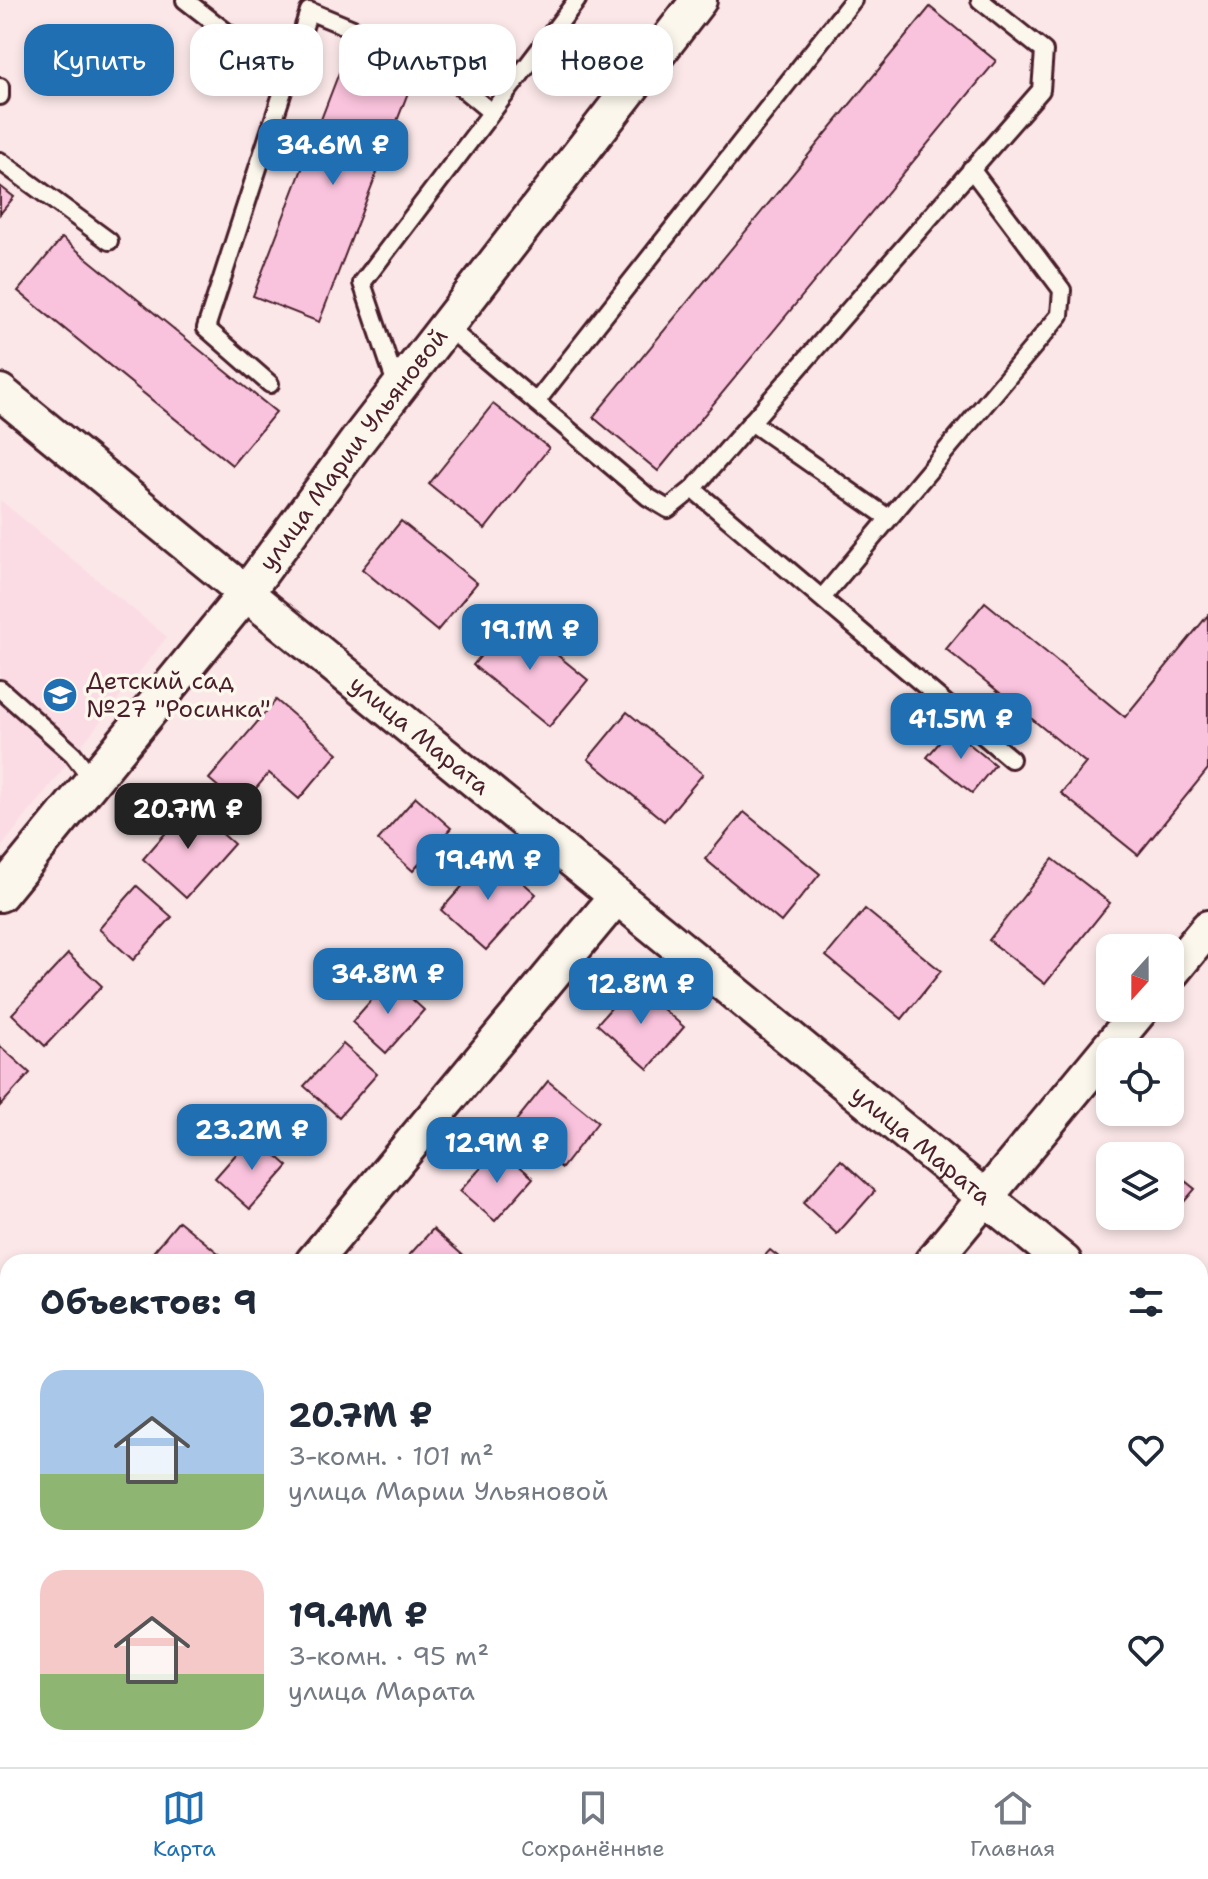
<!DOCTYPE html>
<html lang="ru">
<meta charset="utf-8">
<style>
body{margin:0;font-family:"Shantell Sans",sans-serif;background:#f6f6f7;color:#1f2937;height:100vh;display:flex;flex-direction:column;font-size:30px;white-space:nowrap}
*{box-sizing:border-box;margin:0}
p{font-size:26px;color:#747a83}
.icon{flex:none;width:44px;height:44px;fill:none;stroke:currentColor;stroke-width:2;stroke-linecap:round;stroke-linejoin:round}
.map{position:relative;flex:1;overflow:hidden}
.details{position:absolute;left:0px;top:1254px;width:1208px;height:514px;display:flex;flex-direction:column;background:#fff;border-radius:24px 24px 0 0;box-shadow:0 4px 12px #0003}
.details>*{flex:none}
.guide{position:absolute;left:24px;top:24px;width:800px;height:72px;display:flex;gap:16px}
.needle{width:52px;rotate:201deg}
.controls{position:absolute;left:1096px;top:934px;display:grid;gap:16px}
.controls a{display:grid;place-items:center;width:88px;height:88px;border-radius:16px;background:#fff;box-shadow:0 4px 12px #0003;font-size:40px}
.price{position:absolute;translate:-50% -68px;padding:0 18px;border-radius:16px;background:#1f6fb2;color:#fff;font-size:26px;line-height:52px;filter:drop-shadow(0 2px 4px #0008)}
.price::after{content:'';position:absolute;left:50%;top:48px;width:24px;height:18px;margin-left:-12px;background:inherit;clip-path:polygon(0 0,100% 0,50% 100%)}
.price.active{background:#222;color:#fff}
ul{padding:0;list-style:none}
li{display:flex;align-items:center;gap:24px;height:200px;padding:0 40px}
li span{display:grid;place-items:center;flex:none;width:224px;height:160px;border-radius:24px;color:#555}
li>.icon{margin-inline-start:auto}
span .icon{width:96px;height:96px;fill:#fffc;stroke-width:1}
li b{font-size:34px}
h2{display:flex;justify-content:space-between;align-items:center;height:96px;padding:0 40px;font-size:34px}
.tag{padding:0 28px;border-radius:24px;background:#fff;box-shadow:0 4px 12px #0003;font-size:28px;line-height:72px}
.tag.active{background:#1f6fb2;color:#fff}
.dock{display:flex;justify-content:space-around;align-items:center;height:112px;border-top:2px solid #e0e1e3;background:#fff;font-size:22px;color:#747a83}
.dock a{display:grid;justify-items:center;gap:4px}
.dock .active{color:#1f6fb2}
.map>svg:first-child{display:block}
.built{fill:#fbdce5}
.building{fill:#fac3dd;stroke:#4a1f2b;stroke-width:2}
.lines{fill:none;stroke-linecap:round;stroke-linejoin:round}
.service-casing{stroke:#4a1f2b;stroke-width:22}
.minor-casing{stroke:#4a1f2b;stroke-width:40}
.service{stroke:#fbf7ec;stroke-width:16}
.minor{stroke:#fbf7ec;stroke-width:34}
.labels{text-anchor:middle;stroke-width:7;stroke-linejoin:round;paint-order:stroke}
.street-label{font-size:24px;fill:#4a1f2b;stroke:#fbf7ec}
.poi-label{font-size:24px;fill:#4a1f2b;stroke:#fbf7ec;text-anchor:start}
</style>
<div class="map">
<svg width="1208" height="1767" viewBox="0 0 1208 1767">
<rect width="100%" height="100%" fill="#fbe7e8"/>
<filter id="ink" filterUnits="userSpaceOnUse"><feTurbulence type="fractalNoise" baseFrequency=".0125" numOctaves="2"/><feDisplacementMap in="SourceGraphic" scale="16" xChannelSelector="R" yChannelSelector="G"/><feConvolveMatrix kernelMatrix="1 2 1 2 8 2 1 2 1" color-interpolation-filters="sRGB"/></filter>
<g filter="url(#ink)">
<polygon class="built" points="0,500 167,637 0,849"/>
<g class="building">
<polygon points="930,7 996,61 658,471 593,417"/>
<polygon points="347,52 414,77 319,322 253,296"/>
<polygon points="0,186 14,197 0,214"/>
<polygon points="62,238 276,412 232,465 18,291"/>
<polygon points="493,404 549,448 485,529 429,484"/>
<polygon points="401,521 477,583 437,631 362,569"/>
<polygon points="985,602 1125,717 1208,615 1208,769 1138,855 1061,793 1086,763 946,649"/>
<polygon points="512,618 588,680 549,727 473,665"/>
<polygon points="276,700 338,753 299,799 269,773 241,806 209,779"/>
<polygon points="627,712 703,774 664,821 588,759"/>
<polygon points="951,729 995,765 972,793 927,757"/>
<polygon points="416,797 451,828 413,871 378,840"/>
<polygon points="190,805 234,844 186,898 143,859"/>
<polygon points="744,812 820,874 781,922 705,859"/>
<polygon points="491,854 536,894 486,950 441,910"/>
<polygon points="1053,859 1110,903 1045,984 989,940"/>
<polygon points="137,886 172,917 133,960 99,929"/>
<polygon points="865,909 941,971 902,1019 826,956"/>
<polygon points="68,954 102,986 45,1046 12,1014"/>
<polygon points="390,979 424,1010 386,1053 352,1022"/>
<polygon points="633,983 684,1027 648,1069 597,1024"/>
<polygon points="343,1044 377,1074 339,1117 304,1086"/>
<polygon points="0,1046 30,1073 0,1106"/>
<polygon points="548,1081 598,1122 562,1168 511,1127"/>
<polygon points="253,1135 288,1166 250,1209 215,1178"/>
<polygon points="499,1148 533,1178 495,1221 460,1191"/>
<polygon points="841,1160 875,1191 837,1234 803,1203"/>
<polygon points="1170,1169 1195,1189 1165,1224 1155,1216 1170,1216"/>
<polygon points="179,1221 223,1257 219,1262 156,1262 149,1257"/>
<polygon points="433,1229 467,1259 465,1262 403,1262"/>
<polygon points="770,1250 785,1262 759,1262"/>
<polygon points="8,1437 8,1499 0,1492 0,1446"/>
<polygon points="1208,1512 1208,1537 1200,1530 1200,1521"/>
<polygon points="8,1752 8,1760 34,1760 42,1767 0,1767"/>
<polygon points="338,1760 356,1760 364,1767 331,1767"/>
<polygon points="972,1760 994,1760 988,1767 980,1767"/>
</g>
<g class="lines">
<defs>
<g id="service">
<polyline points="185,0 256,55 292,65"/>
<polyline points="0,87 0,96"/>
<polyline points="0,161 109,241"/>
<polyline points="446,326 648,497 668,509 693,489 1041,90 1044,51 980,0"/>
<polyline points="270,384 206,328 309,11 428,60 491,112"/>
<polyline points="397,387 362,283 577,0"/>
<polyline points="536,402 853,0"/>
<polyline points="751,422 887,517"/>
<polyline points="693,489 1011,759"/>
<polyline points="822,598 1060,315 1062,290 971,169"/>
<polyline points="0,689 73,754 93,780"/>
</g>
<g id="minor">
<path id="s1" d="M 0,392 L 1064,1262"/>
<path id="s2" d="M 0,894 L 246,593 L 358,440 L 699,0"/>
<polyline points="1170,974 1208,928"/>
<polyline points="313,1262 617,896"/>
<polyline points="932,1262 1142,1008"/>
<polyline points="1200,1374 1208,1380"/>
<polyline points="0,1640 8,1630"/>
<polyline points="1200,1673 1208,1663"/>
<polyline points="515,1767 521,1760"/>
<polyline points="1123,1767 1128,1760"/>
</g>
</defs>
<use href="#service" class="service-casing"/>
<use href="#minor" class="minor-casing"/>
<use href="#service" class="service"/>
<use href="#minor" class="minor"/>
</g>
</g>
<defs>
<symbol id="school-disc" viewBox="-11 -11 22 22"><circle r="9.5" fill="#1f6fb2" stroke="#fbf7ec"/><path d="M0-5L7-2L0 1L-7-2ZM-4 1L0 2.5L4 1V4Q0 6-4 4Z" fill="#fff"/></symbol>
</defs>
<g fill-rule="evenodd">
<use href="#school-disc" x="40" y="675" width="40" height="40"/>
</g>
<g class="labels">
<g class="street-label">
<text dy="8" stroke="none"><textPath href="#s2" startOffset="568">улица Марии Ульяновой</textPath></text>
<text dy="8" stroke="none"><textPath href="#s1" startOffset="542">улица Марата</textPath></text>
<text dy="8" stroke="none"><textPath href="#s1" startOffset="1190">улица Марата</textPath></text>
</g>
<g class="poi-label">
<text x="86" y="689">Детский сад<tspan x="86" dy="28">№27 "Росинка"</tspan></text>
</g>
</g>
</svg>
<div class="controls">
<a><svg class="needle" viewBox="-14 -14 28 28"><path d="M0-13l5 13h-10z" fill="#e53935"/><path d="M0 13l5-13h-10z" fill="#747a83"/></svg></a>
<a><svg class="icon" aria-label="locate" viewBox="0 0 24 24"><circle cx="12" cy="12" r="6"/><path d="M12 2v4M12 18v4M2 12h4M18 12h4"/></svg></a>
<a><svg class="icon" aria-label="layers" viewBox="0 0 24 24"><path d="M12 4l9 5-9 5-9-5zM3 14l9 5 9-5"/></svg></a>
</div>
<b class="price" style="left:333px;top:187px">34.6M ₽</b>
<b class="price" style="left:530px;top:672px">19.1M ₽</b>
<b class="price" style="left:961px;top:761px">41.5M ₽</b>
<b class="price active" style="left:188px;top:851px">20.7M ₽</b>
<b class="price" style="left:488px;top:902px">19.4M ₽</b>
<b class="price" style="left:388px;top:1016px">34.8M ₽</b>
<b class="price" style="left:641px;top:1026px">12.8M ₽</b>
<b class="price" style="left:252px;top:1172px">23.2M ₽</b>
<b class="price" style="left:497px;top:1185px">12.9M ₽</b>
<div class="guide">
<a class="tag active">Купить</a>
<a class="tag">Снять</a>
<a class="tag">Фильтры</a>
<a class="tag">Новое</a>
</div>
<section class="details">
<h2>Объектов: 9<svg class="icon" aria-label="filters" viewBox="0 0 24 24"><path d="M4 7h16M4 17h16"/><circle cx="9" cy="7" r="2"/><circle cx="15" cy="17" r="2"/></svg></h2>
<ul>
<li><span style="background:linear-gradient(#a9c7e8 65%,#8fb573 0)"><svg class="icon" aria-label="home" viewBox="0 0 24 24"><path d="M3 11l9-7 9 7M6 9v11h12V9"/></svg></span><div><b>20.7M ₽</b><p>3-комн. · 101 m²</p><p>улица Марии Ульяновой</p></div><svg class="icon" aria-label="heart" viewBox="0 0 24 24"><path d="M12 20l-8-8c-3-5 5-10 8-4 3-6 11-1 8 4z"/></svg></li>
<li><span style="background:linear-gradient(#f6c9c9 65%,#8fb573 0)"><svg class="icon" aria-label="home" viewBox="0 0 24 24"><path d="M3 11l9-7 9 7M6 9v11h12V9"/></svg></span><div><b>19.4M ₽</b><p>3-комн. · 95 m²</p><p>улица Марата</p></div><svg class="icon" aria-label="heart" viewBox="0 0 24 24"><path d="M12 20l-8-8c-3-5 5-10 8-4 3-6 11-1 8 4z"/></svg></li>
</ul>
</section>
</div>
<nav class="dock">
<a class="active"><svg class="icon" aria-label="map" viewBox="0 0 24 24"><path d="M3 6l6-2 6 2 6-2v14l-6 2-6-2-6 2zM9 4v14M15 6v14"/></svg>Карта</a>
<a><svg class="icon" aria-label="saved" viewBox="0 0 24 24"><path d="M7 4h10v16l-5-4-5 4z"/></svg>Сохранённые</a>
<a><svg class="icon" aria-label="home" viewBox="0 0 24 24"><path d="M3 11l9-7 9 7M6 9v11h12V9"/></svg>Главная</a>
</nav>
